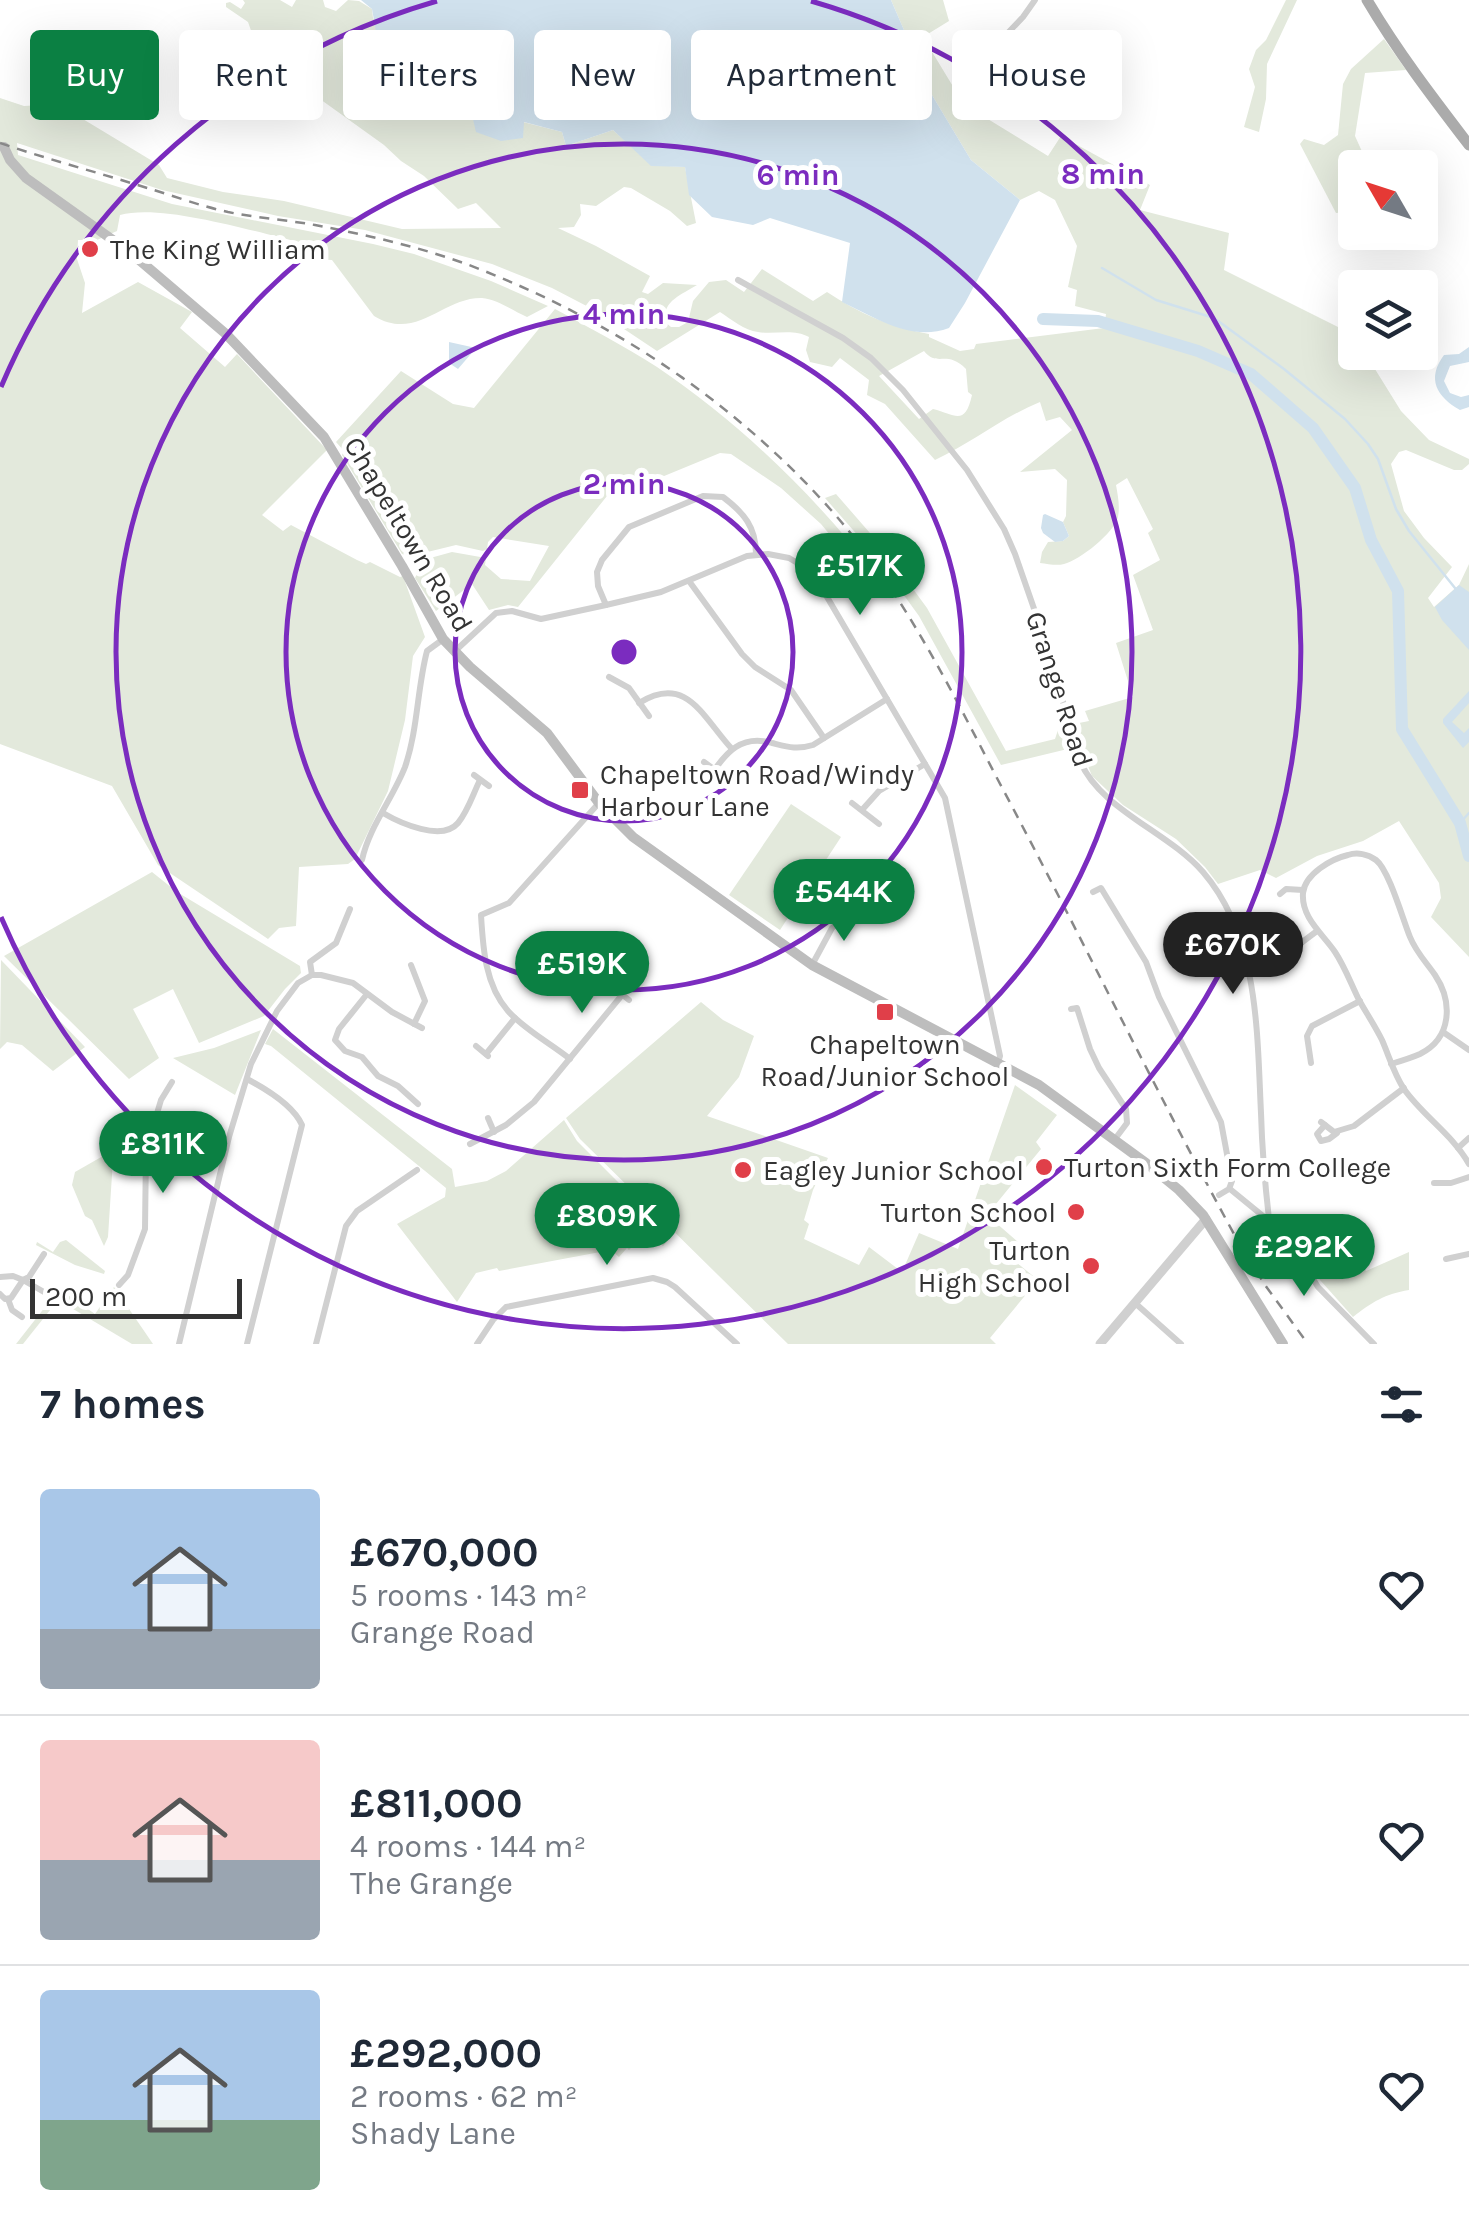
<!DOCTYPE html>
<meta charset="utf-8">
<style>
body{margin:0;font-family:Karla,sans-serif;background:#f6f6f7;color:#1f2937;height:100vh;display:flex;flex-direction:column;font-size:38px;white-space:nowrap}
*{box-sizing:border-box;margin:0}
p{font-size:32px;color:#747a83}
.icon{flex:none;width:55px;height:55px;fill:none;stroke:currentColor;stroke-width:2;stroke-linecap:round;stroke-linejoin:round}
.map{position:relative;height:1344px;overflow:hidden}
.sheet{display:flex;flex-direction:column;background:#fff;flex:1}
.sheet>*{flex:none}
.hud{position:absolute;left:30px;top:30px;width:1410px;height:90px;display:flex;gap:20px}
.needle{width:65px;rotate:309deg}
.fabs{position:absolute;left:1338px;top:150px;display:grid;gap:20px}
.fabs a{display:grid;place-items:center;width:100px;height:100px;border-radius:10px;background:#fff;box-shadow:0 10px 40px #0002;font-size:50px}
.scale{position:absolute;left:30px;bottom:25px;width:212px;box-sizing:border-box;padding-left:10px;border:5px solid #333;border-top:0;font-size:28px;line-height:35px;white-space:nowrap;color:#333;-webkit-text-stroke:8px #fff;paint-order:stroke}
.price{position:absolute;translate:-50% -85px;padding:0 22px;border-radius:35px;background:#0b8043;color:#fff;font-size:32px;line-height:65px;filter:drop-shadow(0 2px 5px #0008)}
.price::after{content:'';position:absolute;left:50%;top:60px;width:30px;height:22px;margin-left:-15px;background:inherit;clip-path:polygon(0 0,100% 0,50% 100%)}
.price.active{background:#222;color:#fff}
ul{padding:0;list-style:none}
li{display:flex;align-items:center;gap:30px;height:250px;padding:0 40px}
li+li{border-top:2px solid #e0e1e3}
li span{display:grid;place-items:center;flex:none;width:280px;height:200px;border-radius:10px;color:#555}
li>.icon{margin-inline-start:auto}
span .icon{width:120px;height:120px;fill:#fffc;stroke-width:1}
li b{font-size:42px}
h2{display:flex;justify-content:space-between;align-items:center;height:120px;padding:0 40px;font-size:42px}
.chip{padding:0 35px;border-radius:10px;background:#fff;box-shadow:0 10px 40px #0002;font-size:35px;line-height:90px}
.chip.active{background:#0b8043;color:#fff}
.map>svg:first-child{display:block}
.green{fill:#e3e9dc;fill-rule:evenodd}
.water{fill:#d0e1ed}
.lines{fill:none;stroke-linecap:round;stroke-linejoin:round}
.stream{stroke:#d0e1ed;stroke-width:2.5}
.river{stroke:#d0e1ed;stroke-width:12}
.minor{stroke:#d0d0d0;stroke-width:6}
.tertiary{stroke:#d0d0d0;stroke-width:9}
.secondary{stroke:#bdbdbd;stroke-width:10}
.primary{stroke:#ababab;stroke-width:11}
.rail{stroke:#888;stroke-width:2.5;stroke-dasharray:10 8;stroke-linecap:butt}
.ring{fill:none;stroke:#7b2cbf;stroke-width:5}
.poi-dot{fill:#e03f49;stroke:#fff;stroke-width:4}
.labels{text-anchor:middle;stroke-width:10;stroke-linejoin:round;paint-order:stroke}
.poi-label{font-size:28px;fill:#333;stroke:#fff;text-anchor:start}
.street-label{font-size:28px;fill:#333;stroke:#fff}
.centre{fill:#7b2cbf;stroke:#fff;stroke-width:5}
.ring-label{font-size:30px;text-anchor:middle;font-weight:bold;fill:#7b2cbf;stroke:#fff;stroke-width:10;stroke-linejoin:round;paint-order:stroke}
</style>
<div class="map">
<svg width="1469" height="1344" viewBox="0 0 1469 1344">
<rect width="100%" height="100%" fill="#fff"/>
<g class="green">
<path d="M 243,0 L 280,0 L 292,7 L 296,0 L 323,0 L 325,7 L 336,11 L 348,0 L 359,1 L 372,9 L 373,18 L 417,93 L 523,137 L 523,122 L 562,132 L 566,146 L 613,130 L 651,165 L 685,167 L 696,223 L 687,226 L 670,211 L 631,188 L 624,187 L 596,206 L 580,204 L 581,215 L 574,227 L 558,228 L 596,246 L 650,276 L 642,292 L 648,294 L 663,283 L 697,285 C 681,295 664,300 664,321 L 671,327 L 679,327 L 688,322 L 693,301 L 709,282 L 726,280 L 744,292 L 762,269 L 813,301 L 827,292 C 858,313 893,328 929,334 L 929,337 L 960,351 L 974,349 L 976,344 L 1104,328 L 1106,314 L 1075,306 L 1077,290 L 1068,287 L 1077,246 L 1055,200 L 1039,191 L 1020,200 L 971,160 L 911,60 L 910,44 L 891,0 L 943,0 L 949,21 L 923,37 L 957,93 L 980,109 L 978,113 L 1048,156 L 1061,136 L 1150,185 L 1140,210 L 1229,233 L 1224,270 L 1354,335 L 1355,352 L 1365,353 L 1401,411 L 1429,440 L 1469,459 L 1469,464 L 1462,470 L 1454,470 L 1406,450 L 1399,452 L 1391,464 L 1404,511 L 1424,538 L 1452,567 L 1428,598 L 1434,607 L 1459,585 L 1469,564 L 1469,957 L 1431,917 L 1441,898 L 1439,883 L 1399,821 L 1363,841 L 1317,856 L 1276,878 L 1260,870 L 1218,884 L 1205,867 L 1176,839 L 1123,805 L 1092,776 L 1080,746 L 1001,765 L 919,616 L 874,554 L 825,498 L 836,494 L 883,548 L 927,608 L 1006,751 L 1055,739 L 1059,727 L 1089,721 L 1085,711 L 1133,697 L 1116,643 L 1153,630 L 1133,575 L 1160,560 L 1148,533 L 1153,529 L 1127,478 L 1116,485 C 1118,496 1120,506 1118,517 C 1114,533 1080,560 1064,564 C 1057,566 1048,564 1040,563 L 1042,552 L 1048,542 L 1063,541 L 1069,536 L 1063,522 L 1066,516 L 1067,480 L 1055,469 L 1020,472 L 1072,430 L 1060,417 L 1046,421 L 1040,402 C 1001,418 972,443 935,460 L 885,404 L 867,395 L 869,380 L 840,358 L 832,367 L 810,362 L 806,350 L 809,337 C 793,328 775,335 758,332 C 744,330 732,320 720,312 L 657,351 L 600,313 L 552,288 L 492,264 L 365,230 L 278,216 L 162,190 L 17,143 L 18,155 L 172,204 L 373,244 L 414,254 L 491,281 L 548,306 L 527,317 C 513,311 497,299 482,298 C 443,297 417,342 374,316 L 332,260 L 281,257 L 299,242 C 255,232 161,203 120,215 L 117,231 L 97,240 L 78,240 L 77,259 L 85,283 L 82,313 L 138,282 L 192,312 L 180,328 L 225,367 L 237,354 L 327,450 L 262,515 L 283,531 L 291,525 L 357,560 L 366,564 L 370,562 L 400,577 L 403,576 L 425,637 L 413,656 L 405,720 L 388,791 L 355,859 L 348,864 L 299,867 L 296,926 L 279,928 L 268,939 L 158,865 L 112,786 L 0,744 L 0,98 L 24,106 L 58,104 L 159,165 L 167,178 L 223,192 L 284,201 L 402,229 L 501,228 L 476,203 L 458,209 L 424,176 L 401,161 L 384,145 L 260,56 L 248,22 L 226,7 L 226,3 L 230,2 L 241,9 L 245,3 ZM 924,351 C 938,368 946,349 966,369 L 968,392 L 972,395 C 965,426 956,415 933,409 L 919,419 L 879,376 Z"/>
<polygon points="1286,0 1297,0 1267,64 1266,99 1259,132 1244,127 1255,87 1249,69 1256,50 1266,40"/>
<polygon points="1384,39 1406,70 1365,73 1355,136 1369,167 1355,168 1355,211 1336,213 1300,144 1304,139 1324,145 1338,135 1343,84 1351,69"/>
<path d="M 555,309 C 590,328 624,346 657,367 C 728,415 792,474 847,539 L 840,547 L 821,524 L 781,488 L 731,454 L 720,453 L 652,481 L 607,496 L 518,607 L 508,605 L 489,610 L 472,584 L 436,611 L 415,578 L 423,560 L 452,552 L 486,558 L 485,565 L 501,579 L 530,581 L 549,546 L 493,537 L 488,542 L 487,549 L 483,551 L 456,545 L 411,556 L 402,554 L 342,455 L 344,451 L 336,442 L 401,371 L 453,404 L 474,408 Z"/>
<polygon points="791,804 841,837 780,930 729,895"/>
<polygon points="152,872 177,892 300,966 301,973 285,989 264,1016 199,1043 173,989 133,1009 159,1058 129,1079 4,956"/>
<polygon points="1,960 85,1047 53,1071 22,1045 7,1042 0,1049"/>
<polygon points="701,1002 723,1020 754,1036 739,1077 707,1116 828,1158 813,1190 804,1220 809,1224 804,1239 859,1265 869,1247 902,1272 919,1233 958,1249 1015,1085 1057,1115 1036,1142 1041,1149 987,1215 1026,1249 1016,1262 1038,1280 990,1338 996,1344 788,1344 580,1139 566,1118"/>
<polygon points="273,1029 452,1169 455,1187 487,1181 506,1171 564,1120 577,1141 672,1236 663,1246 647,1231 629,1250 627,1248 619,1257 611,1250 499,1271 497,1268 476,1273 457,1302 397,1224 445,1197 446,1188 271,1046 265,1044"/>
<polygon points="261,1030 235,1095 173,1058 214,1048"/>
<polygon points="103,1156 106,1162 113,1159 108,1237 104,1246 92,1220 85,1216 72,1185 75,1172"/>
<polygon points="66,1240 105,1271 104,1274 75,1265 36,1245 37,1242 53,1252 60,1242"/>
<path d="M 1409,1252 L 1409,1290 C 1385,1294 1372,1302 1353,1317 L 1312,1271 L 1337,1254 L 1362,1264 L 1366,1271 Z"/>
<polygon points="114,1287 153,1344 132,1344 58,1300 23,1344 16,1344 56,1293 65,1293 95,1314"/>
</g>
<g class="water">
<path d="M 361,0 L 891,0 L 910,44 L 911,60 L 971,160 L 1020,200 L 965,303 L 949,328 C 911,342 876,318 842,302 L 850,243 L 770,218 L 753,225 L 712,217 L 689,195 L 685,167 L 651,166 L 613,130 L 566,146 L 562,132 L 524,122 L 523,138 L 501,141 L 476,132 L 472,115 L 417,93 L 377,37 L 372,9 Z"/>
<polygon points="449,342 476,348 458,369 449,363"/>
<path d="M 1469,347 L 1469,362 L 1450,366 L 1444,381 L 1450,393 L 1461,397 L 1469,395 L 1469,407 L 1460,410 C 1437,397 1426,379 1444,355 L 1459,354 Z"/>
<polygon points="1045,514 1063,522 1069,536 1063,541 1055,542 1043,533 1041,528 1043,515"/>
<polygon points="1459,585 1469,592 1469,650 1442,620 1435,607"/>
<polygon points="1469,691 1469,703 1452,722 1464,733 1469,728 1469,742 1463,748 1443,723 1443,719"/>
</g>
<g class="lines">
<g class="stream">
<polyline points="1102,268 1156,300 1214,318 1284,369 1345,419 1368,444 1378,459 1396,509 1409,531 1455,588"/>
<polyline points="1460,823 1469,813"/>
</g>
<polyline class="river" points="1043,319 1098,321 1198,351 1251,374 1313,428 1355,488 1371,540 1398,591 1402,729 1460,823 1469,856"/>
<g class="minor">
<polyline points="962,81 1023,17 1035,0"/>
<path d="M 738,280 L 843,338 L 871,358 L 903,390 L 967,470 L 1004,529 L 1015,554 L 1047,646 L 1080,761 C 1101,810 1167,831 1203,872 C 1259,937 1257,1032 1261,1113 C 1262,1148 1265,1184 1269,1219"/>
<polyline points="689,581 742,654 755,667 791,690 824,738"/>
<path d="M 606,605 L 598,586 L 597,572 L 602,560 L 629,527 L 703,496 L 723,497 C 744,513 756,527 756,554"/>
<polyline points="454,652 496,613 512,611 541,619 606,605 661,592 747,556 768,554 789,558 804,567 820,585 945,798 1000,1056 998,1063"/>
<polyline points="609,677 629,688 649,716"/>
<path d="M 639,703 C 687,673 703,718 732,749"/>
<polyline points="704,762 715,770"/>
<polyline points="474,775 489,786"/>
<path d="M 711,775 C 726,752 742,734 772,743 C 788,747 797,750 813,745 L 887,699"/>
<polyline points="852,803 879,824"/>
<polyline points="862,810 879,791 925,764"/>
<path d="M 383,813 C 400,823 442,842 458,823 C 468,811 473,794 480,780"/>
<path d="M 362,860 C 369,827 393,798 405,767 C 418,729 417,689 427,651 L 442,640"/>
<polyline points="1093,892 1101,888 1146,962 1159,997 1221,1122 1232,1181 1229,1189 1219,1195"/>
<polyline points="1280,894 1286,889 1303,890"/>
<polyline points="858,902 864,912"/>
<polyline points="1301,943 1317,931"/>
<polyline points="411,965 425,1001 414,1024"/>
<polyline points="812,965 832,928 859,907"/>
<polyline points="312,975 310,962 336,943 350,909"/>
<polyline points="614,988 629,1000"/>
<polyline points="367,994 339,1029 335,1040 345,1051 362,1057 378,1076 398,1086 418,1104"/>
<polyline points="1071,1009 1077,1008 1090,1049 1099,1068 1126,1109 1127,1123 1115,1139"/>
<polyline points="1443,1032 1469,1050"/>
<polyline points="476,1046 488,1056"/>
<polyline points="486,1054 515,1018"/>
<path d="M 570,1059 C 550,1043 525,1030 508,1011 C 485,985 483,948 481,915 L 509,903 L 598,804"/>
<polyline points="1311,1063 1307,1036 1312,1026 1360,1001"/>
<path d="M 1391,1064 C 1401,1061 1411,1058 1420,1054 C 1452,1038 1453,1002 1435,975 C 1426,962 1416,952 1410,937 C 1403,920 1389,870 1376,860 C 1368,854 1357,852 1348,855 C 1331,859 1305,874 1303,893 C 1301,918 1323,934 1335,952 C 1345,967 1351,984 1359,1000 C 1367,1014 1375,1026 1382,1040 C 1389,1056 1394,1074 1404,1089 C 1423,1116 1453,1135 1469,1164"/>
<polyline points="488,1118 494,1132"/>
<polyline points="1321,1122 1334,1132 1354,1126 1404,1088"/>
<polyline points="1325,1125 1317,1134 1321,1141 1329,1139 1337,1133"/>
<polyline points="470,1144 506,1125 534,1102 622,995"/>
<polyline points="1458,1148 1469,1138"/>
<polyline points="1434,1183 1451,1183 1469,1177"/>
<polyline points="1230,1189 1285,1234 1318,1287 1374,1344"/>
<polyline points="1446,1259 1469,1254"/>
<polyline points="0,1277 13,1276 23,1280 29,1277 44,1254"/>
<polyline points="119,1285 128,1275 145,1229 146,1150 161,1100 172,1082"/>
<polyline points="0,1294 5,1299 11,1298 23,1280 44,1292"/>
<polyline points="8,1299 12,1310 22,1317"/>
<polyline points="1135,1303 1181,1344"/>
<polyline points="179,1344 229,1137 251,1064 277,1011 298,983 312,975 321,975 353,983 392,1012 422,1028"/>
<path d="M 247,1344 L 302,1125 C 293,1105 266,1089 247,1079"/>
<polyline points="316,1344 346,1226 357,1211 417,1170"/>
<polyline points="477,1344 493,1320 506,1307 653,1278 667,1282 675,1287 737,1344"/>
</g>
<polyline class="tertiary" points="1100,1344 1206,1219"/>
<polyline class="secondary" points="4,147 10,160 26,178 131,253 226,334 324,437 402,566 443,639 470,667 547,733 599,803 633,837 812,965 1039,1085 1146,1163 1179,1190 1203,1215 1283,1344"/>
<path class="primary" d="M 1367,0 C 1397,51 1433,98 1469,145"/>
<path class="rail" d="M 0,143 C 47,159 96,172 144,187 C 171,195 200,206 228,212 C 257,218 287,220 315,225 C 367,235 420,247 469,265 C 608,318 732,399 831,510 C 902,590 949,686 998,780 C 1078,930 1152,1084 1234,1234 L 1265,1285 L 1308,1344"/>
</g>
<g class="ring">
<circle cx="624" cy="652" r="169"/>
<circle cx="624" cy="652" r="338"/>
<circle cx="624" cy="652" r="508"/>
<path d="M1 387A677 677 0 0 1 437 1M811 1A677 677 0 1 1 1 917"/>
</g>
<g class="poi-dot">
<circle cx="90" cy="249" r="10"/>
<rect x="570" y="780" width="20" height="20" rx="5"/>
<rect x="875" y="1002" width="20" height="20" rx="5"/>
<circle cx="1044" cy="1167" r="10"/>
<circle cx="743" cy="1170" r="10"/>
<circle cx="1076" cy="1212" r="10"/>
<circle cx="1091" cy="1266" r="10"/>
</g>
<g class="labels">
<g class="poi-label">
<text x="110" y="259">The King William</text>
<text x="600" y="784">Chapeltown Road/Windy<tspan x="600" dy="32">Harbour Lane</tspan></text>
<text x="885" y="1054" text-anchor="middle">Chapeltown<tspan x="885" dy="32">Road/Junior School</tspan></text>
<text x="1064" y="1177">Turton Sixth Form College</text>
<text x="763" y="1180">Eagley Junior School</text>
<text x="1056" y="1222" text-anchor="end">Turton School</text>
<text x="1071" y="1260" text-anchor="end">Turton<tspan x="1071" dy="32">High School</tspan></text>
</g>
<g class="street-label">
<text transform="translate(409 534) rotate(59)" y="10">Chapeltown Road</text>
<text transform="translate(1060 689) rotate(72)" y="10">Grange Road</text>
</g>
</g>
<circle cx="624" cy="652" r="15" class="centre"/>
<g class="ring-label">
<text x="1103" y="184">8 min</text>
<text x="798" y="185">6 min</text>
<text x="624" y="324">4 min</text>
<text x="624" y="494">2 min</text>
</g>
</svg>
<div class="fabs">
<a><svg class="needle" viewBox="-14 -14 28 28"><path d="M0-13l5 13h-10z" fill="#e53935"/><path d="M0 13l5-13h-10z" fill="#747a83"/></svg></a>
<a><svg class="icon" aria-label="layers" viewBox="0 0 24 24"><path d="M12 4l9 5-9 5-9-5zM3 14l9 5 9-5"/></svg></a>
</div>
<div class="scale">200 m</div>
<b class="price" style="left:860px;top:618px">£517K</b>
<b class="price" style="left:844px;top:944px">£544K</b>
<b class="price active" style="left:1233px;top:997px">£670K</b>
<b class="price" style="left:582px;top:1016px">£519K</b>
<b class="price" style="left:163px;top:1196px">£811K</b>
<b class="price" style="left:607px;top:1268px">£809K</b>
<b class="price" style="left:1304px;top:1299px">£292K</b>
<div class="hud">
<a class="chip active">Buy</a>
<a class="chip">Rent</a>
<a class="chip">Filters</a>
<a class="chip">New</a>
<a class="chip">Apartment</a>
<a class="chip">House</a>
</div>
</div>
<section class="sheet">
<h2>7 homes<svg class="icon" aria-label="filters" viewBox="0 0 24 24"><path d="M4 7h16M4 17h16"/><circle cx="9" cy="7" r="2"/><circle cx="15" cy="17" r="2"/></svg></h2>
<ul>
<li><span style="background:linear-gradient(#a9c7e8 70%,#9aa5b1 0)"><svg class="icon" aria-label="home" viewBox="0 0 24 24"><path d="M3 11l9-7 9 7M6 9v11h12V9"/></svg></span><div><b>£670,000</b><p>5 rooms · 143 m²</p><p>Grange Road</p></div><svg class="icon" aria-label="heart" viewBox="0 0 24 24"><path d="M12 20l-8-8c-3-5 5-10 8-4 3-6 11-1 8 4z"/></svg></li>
<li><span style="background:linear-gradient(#f6c9c9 60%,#9aa5b1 0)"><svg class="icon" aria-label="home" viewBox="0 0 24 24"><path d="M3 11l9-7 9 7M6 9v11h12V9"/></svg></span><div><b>£811,000</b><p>4 rooms · 144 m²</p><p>The Grange</p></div><svg class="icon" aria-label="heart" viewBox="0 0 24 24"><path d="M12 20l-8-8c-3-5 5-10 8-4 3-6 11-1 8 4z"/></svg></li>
<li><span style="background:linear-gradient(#a9c7e8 65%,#7fa58c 0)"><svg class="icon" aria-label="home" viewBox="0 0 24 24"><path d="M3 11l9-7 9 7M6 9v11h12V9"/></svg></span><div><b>£292,000</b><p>2 rooms · 62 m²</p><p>Shady Lane</p></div><svg class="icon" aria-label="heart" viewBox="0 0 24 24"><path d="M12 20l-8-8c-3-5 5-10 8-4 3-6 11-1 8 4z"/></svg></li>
</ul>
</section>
